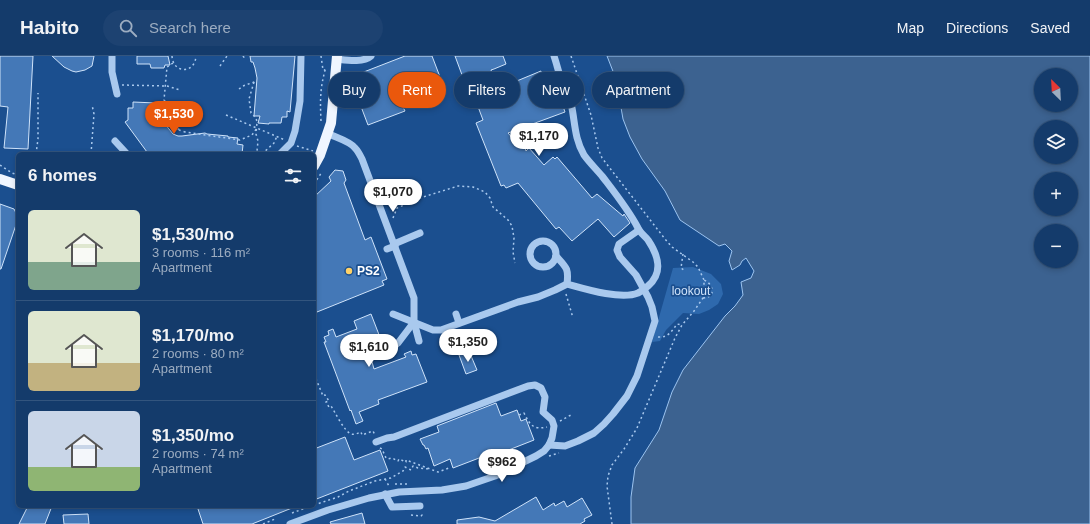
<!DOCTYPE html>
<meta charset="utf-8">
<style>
body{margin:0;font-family:Helvetica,sans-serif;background:#1d4271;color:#f1f3f6;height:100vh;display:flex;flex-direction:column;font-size:15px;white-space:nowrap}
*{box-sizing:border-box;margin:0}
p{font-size:13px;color:#9dadc1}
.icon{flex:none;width:22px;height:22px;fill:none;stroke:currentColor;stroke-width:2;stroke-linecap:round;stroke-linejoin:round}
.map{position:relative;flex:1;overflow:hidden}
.details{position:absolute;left:16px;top:96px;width:300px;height:356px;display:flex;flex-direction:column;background:#143b6b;border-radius:6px;box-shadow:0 2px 6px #0003,0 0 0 1px #33557e}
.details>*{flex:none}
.top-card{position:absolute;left:328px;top:16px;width:380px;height:36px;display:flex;gap:8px}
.needle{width:26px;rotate:336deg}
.buttons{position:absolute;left:1034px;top:12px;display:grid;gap:8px}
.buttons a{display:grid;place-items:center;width:44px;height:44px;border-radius:50%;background:#143b6b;box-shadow:0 2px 6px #0003,0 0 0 1px #33557e;font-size:20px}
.price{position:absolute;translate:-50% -34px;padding:0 9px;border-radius:14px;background:#fff;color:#222;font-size:13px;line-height:26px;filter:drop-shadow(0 1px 2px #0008)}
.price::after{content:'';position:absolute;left:50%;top:24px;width:12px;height:9px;margin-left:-6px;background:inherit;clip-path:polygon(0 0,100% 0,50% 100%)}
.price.on{background:#ea580c;color:#fff}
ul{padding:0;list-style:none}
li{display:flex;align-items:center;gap:12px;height:100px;padding:0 12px}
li+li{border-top:1px solid #33557e}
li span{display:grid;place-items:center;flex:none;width:112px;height:80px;border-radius:6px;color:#555}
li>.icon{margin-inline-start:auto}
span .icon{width:48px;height:48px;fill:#fffc;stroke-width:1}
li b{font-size:17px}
h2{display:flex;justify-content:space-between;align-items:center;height:48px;padding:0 12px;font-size:17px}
.chip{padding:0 14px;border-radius:18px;background:#143b6b;box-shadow:0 2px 6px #0003,0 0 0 1px #33557e;font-size:14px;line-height:36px}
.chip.on{background:#ea580c;color:#fff}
header{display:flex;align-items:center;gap:24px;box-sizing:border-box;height:56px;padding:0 20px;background:#143b6b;border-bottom:1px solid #33557e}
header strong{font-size:19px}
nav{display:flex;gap:22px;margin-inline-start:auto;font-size:14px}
.search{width:280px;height:36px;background:#1d4271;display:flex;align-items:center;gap:10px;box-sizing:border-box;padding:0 14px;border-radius:22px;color:#9dadc1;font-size:15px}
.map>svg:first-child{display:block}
.green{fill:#2e69ad}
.water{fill:#3c6290;stroke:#9cc4f0;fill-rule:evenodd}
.building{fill:#4478b7;stroke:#cfe3fa}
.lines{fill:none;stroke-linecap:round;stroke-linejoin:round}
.path{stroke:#a9c9ee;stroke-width:1.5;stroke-dasharray:2 3;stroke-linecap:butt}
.minor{stroke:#a9c9ee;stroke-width:7}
.major{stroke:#f0f6ff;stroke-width:10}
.poi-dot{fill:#ffd166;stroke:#1b4f8f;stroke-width:1.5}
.labels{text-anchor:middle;stroke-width:3.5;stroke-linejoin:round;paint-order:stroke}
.poi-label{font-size:12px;font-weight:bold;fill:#fff;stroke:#1b4f8f;text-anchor:start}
.park-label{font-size:12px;fill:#cfe3fa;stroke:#1b4f8f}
</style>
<header>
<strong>Habito</strong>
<div class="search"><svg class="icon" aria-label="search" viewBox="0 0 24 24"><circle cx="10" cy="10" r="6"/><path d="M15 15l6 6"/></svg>Search here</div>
<nav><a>Map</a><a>Directions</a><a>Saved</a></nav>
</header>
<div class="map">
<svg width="1090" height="468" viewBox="0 0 1090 468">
<rect width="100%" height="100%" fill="#1b4f8f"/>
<polygon class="green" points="693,211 711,218 721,228 723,238 718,248 709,254 699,258 683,257 666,274 660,285 652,286 673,212"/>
<path class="water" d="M 607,0 L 1090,0 L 1090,468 L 631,468 L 631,441 L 635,412 L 659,374 L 672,336 L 683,314 L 725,260 L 735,250 L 743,239 L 741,226 L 751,222 L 754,215 L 746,202 L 742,205 L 740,209 L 732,214 L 729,205 L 732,195 L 725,188 L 719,190 L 680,164 L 665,135 L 642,103 L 630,81 L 623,63 L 616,23 ZM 1041,19 L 1071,19 L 1071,49 L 1041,49 ZM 1041,71 L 1071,71 L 1071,101 L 1041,101 ZM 1041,123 L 1071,123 L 1071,153 L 1041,153 ZM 1041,175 L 1071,175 L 1071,205 L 1041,205 Z"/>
<g class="building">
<polygon points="0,0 33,0 28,93 4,92 8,51 0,50"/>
<polygon points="52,0 94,0 92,10 85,14 76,16 72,15 64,11"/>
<polygon points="137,0 168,0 170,9 165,9 164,12 151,12 150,8 137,8"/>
<polygon points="250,0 295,0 290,56 287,55 287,61 282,61 281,67 269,67 269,68 258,67 260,60 254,60 257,22 255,12 253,6 251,6"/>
<polygon points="405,0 432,0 445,34 403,51 405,55 368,69 354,32 360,30 356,19"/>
<polygon points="455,0 503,0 506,8 494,13 491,14 492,17 465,27"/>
<polygon points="541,15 542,18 548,16 551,22 553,22 565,56 508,77 518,88 523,86 526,95 529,92 544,109 553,101 555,103 557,101 592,142 597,138 623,160 624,158 630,167 614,181 598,163 572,185 559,171 556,173 518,127 506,132 504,129 501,130 476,67 483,64 477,48 480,47 478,41"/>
<polygon points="133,46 156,47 156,53 164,53 163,65 165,68 173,78 178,80 182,80 205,77 207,78 228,80 228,81 238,82 237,88 243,89 242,98 160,98 147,96 125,66 128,64 128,52 133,52"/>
<polygon points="335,114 343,115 346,124 344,127 365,184 371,181 387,223 382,225 384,229 317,256 315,250 314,250 314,141 331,125 329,121"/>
<polygon points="0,148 14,153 18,161 18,163 1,213 0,213"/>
<polygon points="371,258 383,289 368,295 368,297 366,300 366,303 368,305 372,306 374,313 406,301 404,298 411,295 412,299 416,298 427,326 378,344 379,348 359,356 363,365 356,368 351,354 350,355 324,286 326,286 324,281 329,279 328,275 333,273 336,281 357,273 354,265"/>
<polygon points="469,295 477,314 466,318 459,299"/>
<polygon points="496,347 501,360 517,354 521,365 526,363 534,384 501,397 500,394 453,412 450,403 434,410 428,392 426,393 424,389 423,389 420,383 439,376 437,370"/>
<polygon points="345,381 354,404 380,394 388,415 314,444 314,393"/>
<polygon points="536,441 543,454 554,447 555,450 564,445 567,451 582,442 592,459 584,463 585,465 580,468 457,468 457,464 479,461 495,465"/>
<polygon points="28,450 52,450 45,468 19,468"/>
<polygon points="197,450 297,450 252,468 203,468"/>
<polygon points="362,457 365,468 331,468 330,466"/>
<polygon points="88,458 89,468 64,468 63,459"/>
</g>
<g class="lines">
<g class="path">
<path d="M 172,0 C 173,18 195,18 196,0"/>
<polyline points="243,0 246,4"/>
<polyline points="321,0 323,14 325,14"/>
<polyline points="571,0 591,59 598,92 602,102 665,183 672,191 693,206 698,211 704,224 704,234 703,242 694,255 682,269 675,282 637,372 624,393 612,409 608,420 607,430 612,468"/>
<path d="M 173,7 L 167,11 L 164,44 C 174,54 163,70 185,76 L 240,84 L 252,79 L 257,72"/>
<polyline points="220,10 227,0"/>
<polyline points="478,22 484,38"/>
<polyline points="254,26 249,43 251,57 256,62 257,66 256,78 258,85 257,95 256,98"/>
<polyline points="122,29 167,30 180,34"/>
<polyline points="239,33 243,30 257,25"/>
<polyline points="226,59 285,84"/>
<path d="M 321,65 C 320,44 320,31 326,11"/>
<polyline points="178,74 186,60"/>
<polyline points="297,90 313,95"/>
<polyline points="36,98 38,83 38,37"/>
<polyline points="91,98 94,58 92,49"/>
<polyline points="262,98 274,87 277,80"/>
<polyline points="0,109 12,117 18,119"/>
<polyline points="314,128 322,116"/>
<polyline points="393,162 397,152 420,142 458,130 473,131 485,136 490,142 493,151 508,164 512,170 514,182 513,196 515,207"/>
<polyline points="683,198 681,212 685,215"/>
<polyline points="566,238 573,262"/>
<path d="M 703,242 C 716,242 714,228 704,224"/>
<path d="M 658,281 C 668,282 672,275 677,268 L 682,269"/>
<path d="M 314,318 L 323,340 L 325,339 L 329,345 L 326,346 L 329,351 L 331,350 C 335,356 344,375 351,378 C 355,379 358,377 361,376 L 362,379 L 373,375 L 375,379"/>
<path d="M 519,359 L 524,357 C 530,369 533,374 547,371"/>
<polyline points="560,365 571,359"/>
<polyline points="380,392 382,393 386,402 388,403 392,402 398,405 399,403 406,406 406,404 438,416 449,412"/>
<polyline points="549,400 559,397"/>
<polyline points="385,423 389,430"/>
<polyline points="395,428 407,428"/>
<polyline points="314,449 338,441 349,435 375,425 391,422 403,415 405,411 411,414 413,410 418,412 430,413"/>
<polyline points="292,457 311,450"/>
<polyline points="411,459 421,460 422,459 421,457"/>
<polyline points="263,468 275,463"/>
</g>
<g class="minor">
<polyline points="112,0 112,16 117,38"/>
<path d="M 336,3 C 346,4 363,7 371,0"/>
<path d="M 327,77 C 334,81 350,85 355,92 C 358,95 360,99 362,103 L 414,242 L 414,266 L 419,285"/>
<polyline points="115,85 127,98"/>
<polyline points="280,98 291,87 295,75 300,45 301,0"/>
<circle cx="543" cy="198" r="13"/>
<polyline points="394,188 420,177"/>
<polyline points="387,193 395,190"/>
<path d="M 556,200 C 566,211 569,212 567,228"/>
<path d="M 393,258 L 433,274 L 441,274 L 518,246 L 538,241 L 555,234 L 567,228 C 585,233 621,244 638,237 C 642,235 645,233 648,230 C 664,216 658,199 648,184 C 645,180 640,177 638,172 C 628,153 615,137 602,120 C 596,113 589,106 584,99 C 575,84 575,68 572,52 C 570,43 565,35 562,26 C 559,18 557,9 554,0"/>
<polyline points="456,258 459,267"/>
<polyline points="371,301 391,292 398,287 414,266"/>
<polyline points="549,389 565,390 578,385 594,377 604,368 613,358 627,340 637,320 655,265 652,251 648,241 636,219 620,201 617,194 619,188 639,174"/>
<polyline points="385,438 392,451 420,450"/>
<polyline points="290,468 328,454 369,442 399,436 442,434 466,430 495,420 536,400 544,395 549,389 552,382 554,370 552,364 543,356 545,341 541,332 535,329 528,330 394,381 387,382 376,386"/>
</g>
<g class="major">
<polyline points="314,110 320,99 331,67 337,0"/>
<polyline points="0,123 18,129"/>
</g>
</g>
<circle class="poi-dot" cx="349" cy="215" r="4"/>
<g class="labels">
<g class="poi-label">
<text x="357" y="219">PS2</text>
</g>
<g class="park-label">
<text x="691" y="239">lookout</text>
</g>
</g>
</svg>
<div class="buttons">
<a><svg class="needle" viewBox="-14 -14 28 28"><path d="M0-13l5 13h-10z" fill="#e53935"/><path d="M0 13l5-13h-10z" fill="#9dadc1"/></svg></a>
<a><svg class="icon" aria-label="layers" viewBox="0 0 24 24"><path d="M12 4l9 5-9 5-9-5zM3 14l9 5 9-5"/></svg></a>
<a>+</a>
<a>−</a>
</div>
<b class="price on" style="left:174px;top:79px">$1,530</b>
<b class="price" style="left:539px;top:101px">$1,170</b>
<b class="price" style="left:393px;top:157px">$1,070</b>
<b class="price" style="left:468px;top:307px">$1,350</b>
<b class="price" style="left:369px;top:312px">$1,610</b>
<b class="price" style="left:502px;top:427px">$962</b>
<div class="top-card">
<a class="chip">Buy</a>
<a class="chip on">Rent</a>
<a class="chip">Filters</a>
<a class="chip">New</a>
<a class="chip">Apartment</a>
</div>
<section class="details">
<h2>6 homes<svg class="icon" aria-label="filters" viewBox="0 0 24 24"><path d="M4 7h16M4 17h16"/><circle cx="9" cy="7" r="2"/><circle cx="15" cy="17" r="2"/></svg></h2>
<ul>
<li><span style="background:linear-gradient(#dfe7d0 65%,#7fa58c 0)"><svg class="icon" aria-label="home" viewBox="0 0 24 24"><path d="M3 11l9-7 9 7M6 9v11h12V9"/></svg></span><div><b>$1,530/mo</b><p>3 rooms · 116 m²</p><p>Apartment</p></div></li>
<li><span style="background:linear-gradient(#dfe7d0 65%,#c2b280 0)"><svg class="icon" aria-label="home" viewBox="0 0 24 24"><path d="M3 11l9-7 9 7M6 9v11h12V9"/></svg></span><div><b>$1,170/mo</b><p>2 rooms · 80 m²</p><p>Apartment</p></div></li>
<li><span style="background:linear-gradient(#c9d6e8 70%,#8fb573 0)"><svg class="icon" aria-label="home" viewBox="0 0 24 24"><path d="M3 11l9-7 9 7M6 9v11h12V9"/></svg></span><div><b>$1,350/mo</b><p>2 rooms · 74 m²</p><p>Apartment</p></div></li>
</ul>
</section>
</div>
